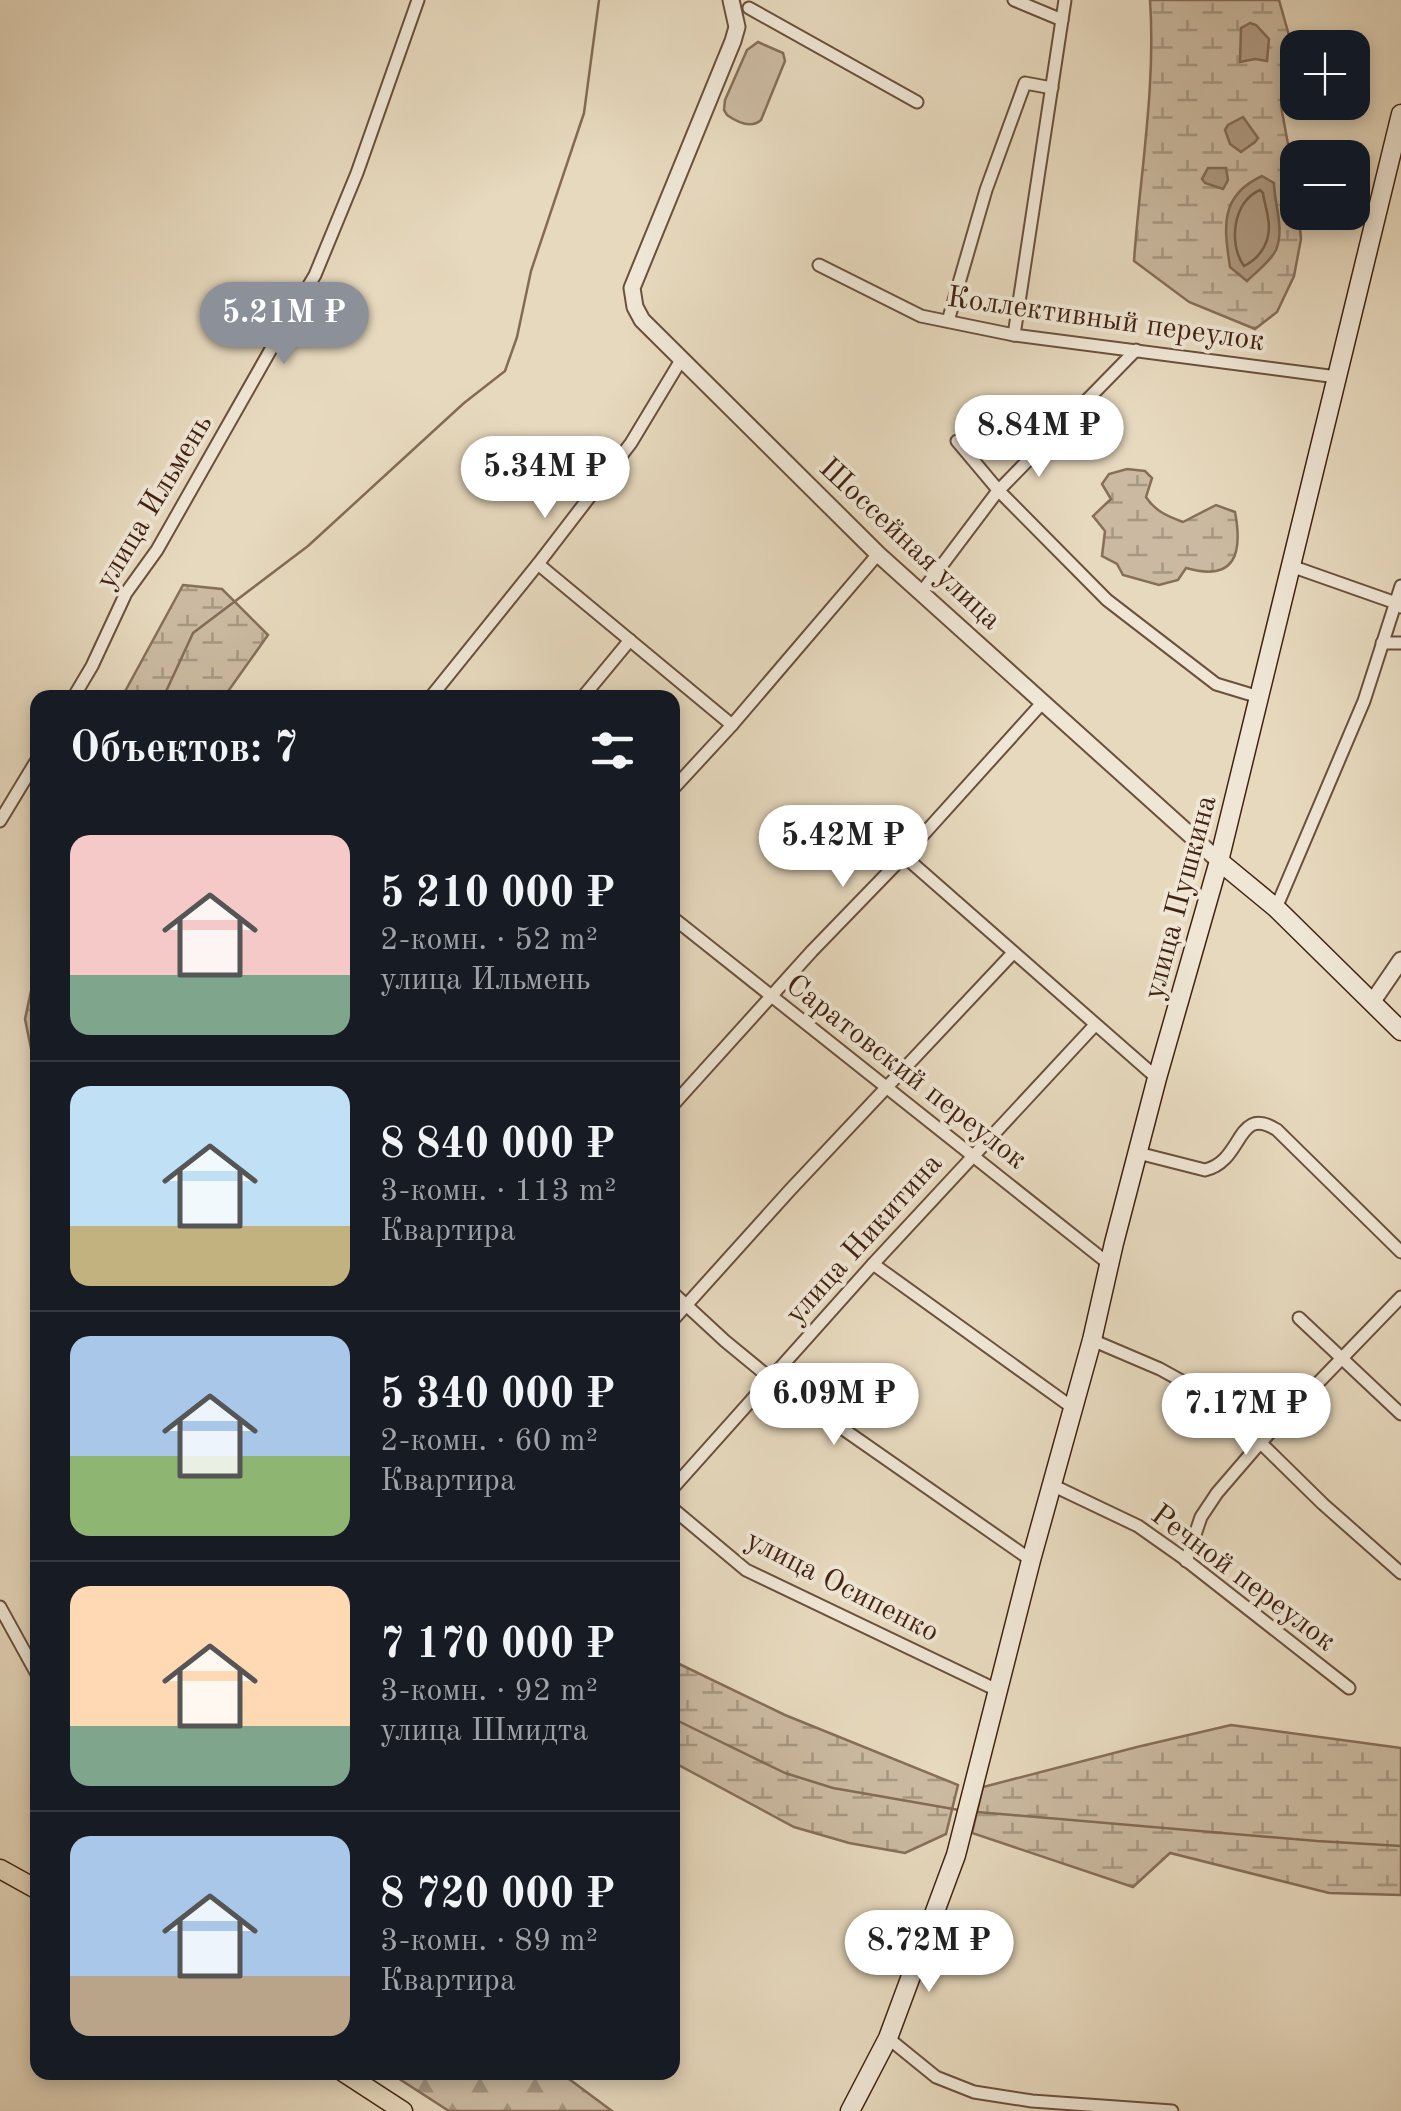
<!DOCTYPE html>
<html lang="ru">
<meta charset="utf-8">
<style>
body{margin:0;font-family:"Old Standard TT",serif;background:#20242c;color:#f1f3f6;height:100vh;display:flex;flex-direction:column;font-size:38px;white-space:nowrap}
*{box-sizing:border-box;margin:0}
p{font-size:32px;color:#9ea1a6}
.icon{flex:none;width:55px;height:55px;fill:none;stroke:currentColor;stroke-width:2;stroke-linecap:round;stroke-linejoin:round}
.map{position:relative;flex:1;overflow:hidden}
.details{position:absolute;left:30px;top:690px;width:650px;height:1390px;display:flex;flex-direction:column;background:#171b24;border-radius:20px;box-shadow:0 5px 15px #0003}
.details>*{flex:none}
.buttons{position:absolute;left:1280px;top:30px;display:grid;gap:20px}
.buttons a{display:grid;place-items:center;width:90px;height:90px;border-radius:20px;background:#171b24;box-shadow:0 5px 15px #0003;font-size:50px}
.price{position:absolute;translate:-50% -85px;padding:0 22px;border-radius:35px;background:#fff;color:#222;font-size:32px;line-height:65px;filter:drop-shadow(0 2px 5px #0008)}
.price::after{content:'';position:absolute;left:50%;top:60px;width:30px;height:22px;margin-left:-15px;background:inherit;clip-path:polygon(0 0,100% 0,50% 100%)}
.price.active{background:#8c9099;color:#fff}
ul{padding:0;list-style:none}
li{display:flex;align-items:center;gap:30px;height:250px;padding:0 40px}
li+li{border-top:2px solid #363941}
li span{display:grid;place-items:center;flex:none;width:280px;height:200px;border-radius:20px;color:#555}
li>.icon{margin-inline-start:auto}
span .icon{width:120px;height:120px;fill:#fffc;stroke-width:1}
li b{font-size:42px}
h2{display:flex;justify-content:space-between;align-items:center;height:120px;padding:0 40px;font-size:42px}
.map>svg:first-child{display:block}
.green{fill:#cbbaa1;stroke:#866e59;stroke-width:2.5}
.forest{fill:url(#forest-firs);stroke:#866e59;stroke-width:2.5}
.wetland{fill:url(#wetland-marsh);stroke:#866e59;stroke-width:2.5}
.water{fill:#af9b83;stroke:#836b55;stroke-width:2.5}
.lines{fill:none;stroke-linecap:round;stroke-linejoin:round}
.shore{stroke:#785f4a;stroke-width:2.5}
.stream{stroke:#836b55;stroke-width:2.5}
.minor-casing{stroke:#6b503c;stroke-width:15}
.tertiary-casing{stroke:#6b503c;stroke-width:19}
.secondary-casing{stroke:#422311;stroke-width:21}
.primary-casing{stroke:#422311;stroke-width:21}
.minor{stroke:#efe6d5;stroke-width:11}
.tertiary{stroke:#efe6d5;stroke-width:15}
.secondary{stroke:#efe6d5;stroke-width:18}
.primary{stroke:#e7d9be;stroke-width:18}
.labels{text-anchor:middle;stroke-width:8;stroke-linejoin:round;paint-order:stroke}
.street-label{font-size:30px;fill:#422311;stroke:#efe6d5}
</style>
<div class="map">
<svg width="1401" height="2111" viewBox="0 0 1401 2111">
<defs>
<pattern id="forest-firs" width="22" height="20" patternUnits="userSpaceOnUse" patternTransform="scale(2.5)"><rect width="22" height="20" fill="#cbbaa1"/><path d="M5 1l3.5 6h-7zM16 11l3.5 6h-7z" fill="#a69782"/></pattern>
<pattern id="wetland-marsh" width="20" height="14" patternUnits="userSpaceOnUse" patternTransform="scale(2.5)"><rect width="20" height="14" fill="#cbbaa1"/><path d="M1 5h8M5 5V1M11 12h8M15 12V8" fill="none" stroke="#a69782"/></pattern>
</defs>
<rect width="100%" height="100%" fill="#e7d9be"/>
<filter id="stains"><feTurbulence type="fractalNoise" baseFrequency=".002" numOctaves="4"/><feColorMatrix values="0 0 0 0 .2 0 0 0 0 .09 0 0 0 0 .02 0 0 0 .5 -.17"/></filter>
<radialGradient id="worn" r=".72"><stop offset=".6" stop-color="#630" stop-opacity="0"/><stop offset="1" stop-color="#630" stop-opacity=".3"/></radialGradient>
<path class="green" d="M 758,42 L 783,53 L 785,61 L 761,120 C 751,129 737,122 727,115 L 724,110 L 725,100 L 747,50 Z"/>
<polygon class="forest" points="390,2073 561,2073 612,2111 449,2111"/>
<g class="wetland">
<path d="M 1150,0 L 1279,0 L 1290,39 L 1281,106 L 1296,188 L 1301,239 L 1294,276 L 1277,312 L 1255,329 L 1189,302 L 1134,261 C 1140,174 1156,87 1150,0 Z"/>
<path d="M 1127,469 L 1145,471 L 1152,478 L 1146,497 C 1155,511 1167,516 1183,522 L 1216,505 L 1235,512 C 1243,554 1235,582 1186,568 L 1178,580 L 1159,585 L 1123,575 L 1117,564 L 1102,556 L 1105,531 L 1093,516 L 1111,499 L 1102,484 L 1109,474 Z"/>
<polygon points="183,585 222,589 268,635 224,697 122,697"/>
<polygon points="37,963 37,1078 25,1019"/>
<polygon points="673,1661 785,1715 958,1785 946,1834 905,1853 849,1843 794,1827 673,1762"/>
<polygon points="1231,1725 1401,1748 1401,1895 1329,1893 1170,1853 1133,1887 972,1833 983,1787 1137,1747"/>
</g>
<g class="water">
<polygon points="1250,23 1256,25 1269,39 1267,61 1255,59 1240,62 1241,28"/>
<polygon points="1243,117 1258,138 1255,142 1241,152 1230,144 1225,130 1228,125"/>
<polygon points="1208,168 1226,168 1228,180 1223,189 1205,183 1202,179"/>
<path d="M 1262,176 L 1274,183 C 1274,204 1285,228 1276,250 C 1270,262 1256,272 1247,281 L 1230,267 C 1224,227 1219,196 1262,176 Z"/>
</g>
<g class="lines">
<path class="shore" d="M 1260,190 L 1263,193 C 1264,202 1267,209 1268,218 C 1272,239 1262,257 1244,266 C 1228,244 1233,201 1260,190 Z"/>
<g class="stream">
<polyline points="163,698 193,633 308,546 464,403 505,371 517,337 531,271 584,113 599,0"/>
<polyline points="672,1718 785,1773 833,1788 959,1810"/>
<polyline points="977,1812 1317,1841 1401,1846"/>
</g>
<defs>
<g id="minor">
<polyline points="1014,0 1062,20"/>
<polyline points="749,8 917,102"/>
<polyline points="819,265 921,316 1014,335 1337,377"/>
<polyline points="948,321 986,190 1025,83 1052,88"/>
<polyline points="1014,335 1065,0"/>
<polyline points="957,441 999,491 1107,600 1216,684 1259,697"/>
<polyline points="538,564 732,725"/>
<polyline points="1291,566 1396,603 1401,607"/>
<polyline points="921,593 997,492 1136,350"/>
<polyline points="1382,643 1401,643"/>
<polyline points="73,698 92,666 126,593 157,550 279,335 315,275 357,173 418,0"/>
<polyline points="430,698 538,564 631,443 681,360"/>
<polyline points="582,698 630,640"/>
<polyline points="672,790 732,725 878,554"/>
<polyline points="0,821 38,758"/>
<polyline points="904,856 1157,1078"/>
<polyline points="1276,908 1364,701 1401,586"/>
<polyline points="672,917 1109,1264"/>
<polyline points="672,1106 812,951 904,856 1043,702"/>
<path d="M 1138,1153 L 1205,1170 C 1244,1161 1236,1104 1277,1130 L 1401,1252"/>
<polyline points="873,1264 1073,1408"/>
<polyline points="672,1292 725,1341 770,1378 1031,1560"/>
<polyline points="1299,1318 1401,1414"/>
<polyline points="672,1321 790,1190 1013,953"/>
<polyline points="1092,1340 1160,1369 1218,1401 1323,1504 1401,1573"/>
<polyline points="1052,1485 1138,1526 1182,1557 1349,1688"/>
<polyline points="672,1489 873,1264 1095,1025"/>
<polyline points="672,1508 746,1570 999,1691"/>
<polyline points="1186,1561 1201,1517 1217,1493 1260,1443 1401,1297"/>
<polyline points="0,1607 38,1676"/>
<polyline points="888,2038 936,2077 974,2092 1032,2101 1172,2111"/>
</g>
<g id="tertiary">
<polyline points="731,0 737,27 733,41 632,288 635,307 642,320 878,554 1219,861"/>
<polyline points="1373,1001 1401,960"/>
</g>
<g id="secondary">
<polyline points="1219,861 1276,908 1401,1031"/>
<polyline points="850,2111 888,2038 956,1855 1031,1560 1092,1340 1114,1243 1157,1078 1219,861 1401,114"/>
</g>
<g id="primary">
<polyline points="0,1869 38,1890"/>
<polyline points="343,2072 403,2111"/>
</g>
</defs>
<use href="#minor" class="minor-casing"/>
<use href="#tertiary" class="tertiary-casing"/>
<use href="#secondary" class="secondary-casing"/>
<use href="#primary" class="primary-casing"/>
<use href="#minor" class="minor"/>
<use href="#tertiary" class="tertiary"/>
<use href="#secondary" class="secondary"/>
<use href="#primary" class="primary"/>
</g>
<g class="labels">
<g class="street-label">
<text transform="translate(1106 318) rotate(8)" y="10">Коллективный переулок</text>
<text transform="translate(153 501) rotate(-59)" y="10">улица Ильмень</text>
<text transform="translate(911 543) rotate(43)" y="10">Шоссейная улица</text>
<text transform="translate(1179 897) rotate(-75)" y="10">улица Пушкина</text>
<text transform="translate(907 1071) rotate(38)" y="10">Саратовский переулок</text>
<text transform="translate(863 1238) rotate(-48)" y="10">улица Никитина</text>
<text transform="translate(1244 1577) rotate(37)" y="10">Речной переулок</text>
<text transform="translate(843 1585) rotate(27)" y="10">улица Осипенко</text>
</g>
</g>
<rect width="100%" height="100%" filter="url(#stains)"/>
<rect width="100%" height="100%" fill="url(#worn)"/>
</svg>
<div class="buttons">
<a>+</a>
<a>−</a>
</div>
<b class="price active" style="left:284px;top:367px">5.21M ₽</b>
<b class="price" style="left:1039px;top:480px">8.84M ₽</b>
<b class="price" style="left:545px;top:521px">5.34M ₽</b>
<b class="price" style="left:843px;top:890px">5.42M ₽</b>
<b class="price" style="left:834px;top:1448px">6.09M ₽</b>
<b class="price" style="left:1246px;top:1458px">7.17M ₽</b>
<b class="price" style="left:929px;top:1995px">8.72M ₽</b>
<section class="details">
<h2>Объектов: 7<svg class="icon" aria-label="filters" viewBox="0 0 24 24"><path d="M4 7h16M4 17h16"/><circle cx="9" cy="7" r="2"/><circle cx="15" cy="17" r="2"/></svg></h2>
<ul>
<li><span style="background:linear-gradient(#f6c9c9 70%,#7fa58c 0)"><svg class="icon" aria-label="home" viewBox="0 0 24 24"><path d="M3 11l9-7 9 7M6 9v11h12V9"/></svg></span><div><b>5 210 000 ₽</b><p>2-комн. · 52 m²</p><p>улица Ильмень</p></div></li>
<li><span style="background:linear-gradient(#bfe0f5 70%,#c2b280 0)"><svg class="icon" aria-label="home" viewBox="0 0 24 24"><path d="M3 11l9-7 9 7M6 9v11h12V9"/></svg></span><div><b>8 840 000 ₽</b><p>3-комн. · 113 m²</p><p>Квартира</p></div></li>
<li><span style="background:linear-gradient(#a9c7e8 60%,#8fb573 0)"><svg class="icon" aria-label="home" viewBox="0 0 24 24"><path d="M3 11l9-7 9 7M6 9v11h12V9"/></svg></span><div><b>5 340 000 ₽</b><p>2-комн. · 60 m²</p><p>Квартира</p></div></li>
<li><span style="background:linear-gradient(#ffd9b3 70%,#7fa58c 0)"><svg class="icon" aria-label="home" viewBox="0 0 24 24"><path d="M3 11l9-7 9 7M6 9v11h12V9"/></svg></span><div><b>7 170 000 ₽</b><p>3-комн. · 92 m²</p><p>улица Шмидта</p></div></li>
<li><span style="background:linear-gradient(#a9c7e8 70%,#b9a48a 0)"><svg class="icon" aria-label="home" viewBox="0 0 24 24"><path d="M3 11l9-7 9 7M6 9v11h12V9"/></svg></span><div><b>8 720 000 ₽</b><p>3-комн. · 89 m²</p><p>Квартира</p></div></li>
</ul>
</section>
</div>
